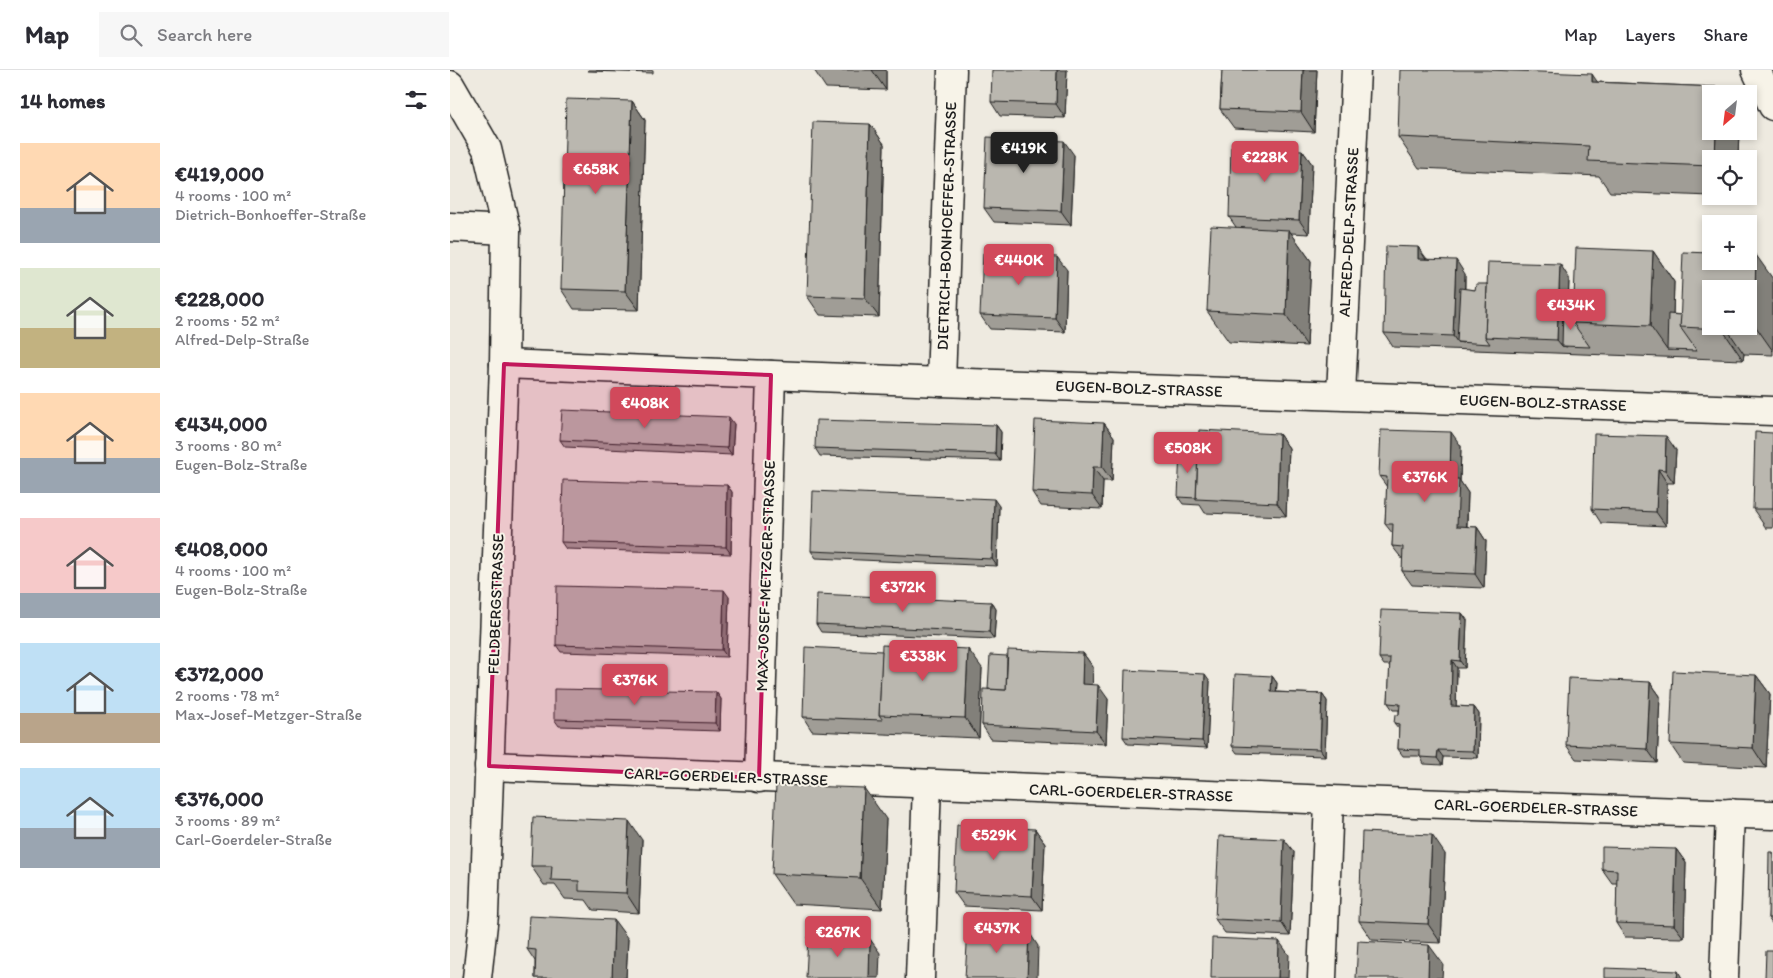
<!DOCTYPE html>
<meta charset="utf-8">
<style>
body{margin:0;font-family:Itim,sans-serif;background:#f7f7f7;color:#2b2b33;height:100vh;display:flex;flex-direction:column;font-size:19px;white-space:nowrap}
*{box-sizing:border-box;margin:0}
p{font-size:16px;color:#7c7c81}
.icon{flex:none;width:28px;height:28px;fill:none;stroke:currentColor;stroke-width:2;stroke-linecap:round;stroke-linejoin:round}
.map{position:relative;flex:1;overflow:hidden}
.sheet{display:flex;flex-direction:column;background:#fff;width:450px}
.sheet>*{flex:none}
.needle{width:32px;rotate:208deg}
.fabs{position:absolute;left:1252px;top:15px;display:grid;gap:10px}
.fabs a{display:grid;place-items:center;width:55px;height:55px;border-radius:0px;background:#fff;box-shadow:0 2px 8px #0003;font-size:25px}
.price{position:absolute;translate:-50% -42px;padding:0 11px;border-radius:5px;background:#d1495b;color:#fff;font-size:16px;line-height:32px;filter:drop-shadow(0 1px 2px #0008)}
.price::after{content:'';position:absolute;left:50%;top:30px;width:15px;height:11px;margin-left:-8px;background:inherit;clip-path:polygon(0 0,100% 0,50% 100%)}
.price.active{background:#222;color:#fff}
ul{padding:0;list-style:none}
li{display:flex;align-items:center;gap:15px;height:125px;padding:0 20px}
li span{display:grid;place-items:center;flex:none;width:140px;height:100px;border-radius:0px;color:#555}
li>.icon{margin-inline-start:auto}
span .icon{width:60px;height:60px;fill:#fffc;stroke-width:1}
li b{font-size:21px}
h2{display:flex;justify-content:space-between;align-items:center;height:60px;padding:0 20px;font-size:21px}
header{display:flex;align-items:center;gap:30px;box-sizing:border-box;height:70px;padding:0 25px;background:#fff;border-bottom:1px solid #e1e1e2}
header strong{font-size:24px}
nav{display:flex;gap:28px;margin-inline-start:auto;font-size:18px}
.search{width:350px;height:45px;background:#f7f7f7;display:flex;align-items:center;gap:12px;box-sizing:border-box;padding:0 18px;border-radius:0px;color:#7c7c81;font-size:19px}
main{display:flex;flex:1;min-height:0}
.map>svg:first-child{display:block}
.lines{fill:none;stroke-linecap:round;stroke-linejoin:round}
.street-casing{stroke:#1c1c1c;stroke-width:31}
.street{stroke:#f7f3e8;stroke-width:28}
.wall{fill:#a09d96;stroke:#1c1c1c;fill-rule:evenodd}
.shaded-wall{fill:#82807a;stroke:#1c1c1c}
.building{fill:#bab7af;stroke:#1c1c1c}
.marked{fill:#c2185b;fill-opacity:0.2;stroke:#c2185b;stroke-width:4;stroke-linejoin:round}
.labels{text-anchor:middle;stroke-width:4;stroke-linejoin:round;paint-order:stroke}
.street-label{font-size:16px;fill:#1c1c1c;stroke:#f7f3e8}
</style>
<header>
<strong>Map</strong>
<div class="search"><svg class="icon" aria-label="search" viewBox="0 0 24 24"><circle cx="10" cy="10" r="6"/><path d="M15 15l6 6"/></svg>Search here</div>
<nav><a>Map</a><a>Layers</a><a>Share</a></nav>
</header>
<main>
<section class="sheet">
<h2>14 homes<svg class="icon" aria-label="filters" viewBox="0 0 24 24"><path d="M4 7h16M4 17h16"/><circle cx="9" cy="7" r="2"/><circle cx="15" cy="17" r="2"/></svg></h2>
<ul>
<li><span style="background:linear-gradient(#ffd9b3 65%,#9aa5b1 0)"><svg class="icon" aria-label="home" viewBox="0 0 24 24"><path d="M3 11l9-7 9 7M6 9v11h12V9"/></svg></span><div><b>€419,000</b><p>4 rooms · 100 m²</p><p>Dietrich-Bonhoeffer-Straße</p></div></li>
<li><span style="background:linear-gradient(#dfe7d0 60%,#c2b280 0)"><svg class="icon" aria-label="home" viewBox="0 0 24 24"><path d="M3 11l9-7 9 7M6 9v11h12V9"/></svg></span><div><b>€228,000</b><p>2 rooms · 52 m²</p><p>Alfred-Delp-Straße</p></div></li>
<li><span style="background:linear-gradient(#ffd9b3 65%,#9aa5b1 0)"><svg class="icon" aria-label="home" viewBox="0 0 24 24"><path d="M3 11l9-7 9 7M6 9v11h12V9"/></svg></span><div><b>€434,000</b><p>3 rooms · 80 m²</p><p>Eugen-Bolz-Straße</p></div></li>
<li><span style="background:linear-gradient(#f6c9c9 75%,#9aa5b1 0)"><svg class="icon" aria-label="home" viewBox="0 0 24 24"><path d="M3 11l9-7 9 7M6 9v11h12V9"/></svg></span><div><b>€408,000</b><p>4 rooms · 100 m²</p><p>Eugen-Bolz-Straße</p></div></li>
<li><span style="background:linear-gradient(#bfe0f5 70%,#b9a48a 0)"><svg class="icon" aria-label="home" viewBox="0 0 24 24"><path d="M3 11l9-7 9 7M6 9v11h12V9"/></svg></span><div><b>€372,000</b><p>2 rooms · 78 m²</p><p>Max-Josef-Metzger-Straße</p></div></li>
<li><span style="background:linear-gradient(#bfe0f5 60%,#9aa5b1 0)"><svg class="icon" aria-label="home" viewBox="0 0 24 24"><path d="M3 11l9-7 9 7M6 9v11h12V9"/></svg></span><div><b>€376,000</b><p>3 rooms · 89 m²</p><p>Carl-Goerdeler-Straße</p></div></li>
</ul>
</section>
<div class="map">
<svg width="1323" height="908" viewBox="0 0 1323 908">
<rect width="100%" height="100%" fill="#eeeae0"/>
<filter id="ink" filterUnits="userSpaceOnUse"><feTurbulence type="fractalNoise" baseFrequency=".02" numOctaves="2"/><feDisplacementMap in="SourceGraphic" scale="10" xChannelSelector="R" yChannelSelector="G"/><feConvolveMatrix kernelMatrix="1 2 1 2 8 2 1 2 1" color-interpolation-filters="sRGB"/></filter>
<g filter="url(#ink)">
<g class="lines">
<defs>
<g id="street">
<polyline points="1306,0 1323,36"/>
<polyline points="0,15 37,79 56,160 54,294 34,845 27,908"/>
<polyline points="0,157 56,160"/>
<polyline points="54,294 491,312 1323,341"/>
<polyline points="491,312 502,0"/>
<polyline points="891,325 906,0"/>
<polyline points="39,696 907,731 1323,745"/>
<polyline points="309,708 321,305"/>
<polyline points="470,908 477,714"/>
<polyline points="872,908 879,730"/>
<polyline points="1274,908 1280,743"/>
</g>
</defs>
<use href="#street" class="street-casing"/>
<use href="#street" class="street"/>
</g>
<g class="wall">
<polygon points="138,0 203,0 203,3 138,1"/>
<polygon points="364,0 436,0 436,20 376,18"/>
<polygon points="617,0 615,48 550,46 541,32"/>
<polygon points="772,0 867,0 864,62 784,58 770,39"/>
<polygon points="1147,12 1268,17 1273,24 1261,24 1261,61 1289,61 1288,89 1261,89 1261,126 1160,122 1149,106 969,98 948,67"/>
<polygon points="182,31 195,50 189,240 124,239 111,219"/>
<polygon points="420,54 434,74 429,247 370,245 357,226"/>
<polygon points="852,80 862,94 859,164 841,163 861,191 857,276 779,272 757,241 786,157 779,147"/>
<polygon points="624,85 621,155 544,152 534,138"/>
<polygon points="1265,126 1287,126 1286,127"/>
<path d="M 968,177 L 977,189 L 1015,204 L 1015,219 L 1025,220 L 1037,214 L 1119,208 L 1118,237 L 1124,237 L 1203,181 L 1224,212 L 1223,244 L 1231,245 L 1323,209 L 1323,285 L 1294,284 L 1293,290 L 943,277 L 934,263 ZM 1299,219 L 1299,256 L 1261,256 Z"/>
<polygon points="617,200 615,262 540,259 530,245"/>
<polygon points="654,353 664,367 662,411 653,411 652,439 591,436 582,422"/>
<polygon points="284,354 282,385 115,377 110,370"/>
<polygon points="546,355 551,362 550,391 370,386 365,378"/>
<polygon points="1323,363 1323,458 1316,458 1303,439"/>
<polygon points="829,364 839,378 836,446 755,443 750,435 733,434 728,427 748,381"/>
<polygon points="1011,376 1010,411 1018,423 1017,457 1027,457 1036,471 1034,518 962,515 952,501 953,490 942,476 943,464 935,454 937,417 929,406"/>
<polygon points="1226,380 1224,413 1217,413 1216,456 1151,453 1142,439"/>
<polygon points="277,415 282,422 281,484 116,479 111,472"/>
<polygon points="549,436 547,496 366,488 361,481"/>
<polygon points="279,527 277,587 111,582 106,575"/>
<polygon points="541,532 546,539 544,569 371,562 366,554"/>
<polygon points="1012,543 1017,550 1015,598 1007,598 1006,636 1024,637 1029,644 1028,688 993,687 992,695 974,694 970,686 953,686 948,679 949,659 944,653 949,645 949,640 943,640 938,633 940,595 934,595 929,588"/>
<polygon points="633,583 643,597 642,614 658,629 656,674 541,669 532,655 538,619"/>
<polygon points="532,598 529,668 362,661 353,647"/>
<polygon points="1306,605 1320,624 1316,698 1233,693 1220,674"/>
<polygon points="822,606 827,613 826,622 872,624 877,631 875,686 787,683 782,676"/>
<polygon points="760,611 757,678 678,674 673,667"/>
<polygon points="1200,612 1210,626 1207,693 1126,689 1116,675"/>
<polygon points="266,622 271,629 270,661 109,656 104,649"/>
<polygon points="436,749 432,839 343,834 322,804"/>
<polygon points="585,759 595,773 592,840 514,836 504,822"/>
<polygon points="192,770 189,843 143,840 136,830 115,829 105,815 94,815 81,796"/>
<polygon points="1226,779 1236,793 1234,868 1175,867 1166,853 1167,813 1162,813 1152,799"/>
<polygon points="844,782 840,866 775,863 765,849"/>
<polygon points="1323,782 1323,855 1318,848"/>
<polygon points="995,784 991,873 922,870 909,851"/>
<polygon points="178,869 176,908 85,908 85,891 77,879"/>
</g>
<g class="shaded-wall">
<polygon points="422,0 436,0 436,20"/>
<polygon points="607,0 617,0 615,48 606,34"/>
<polygon points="853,0 867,0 864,62 851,42"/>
<polygon points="1142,4 1163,35 1142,12"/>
<polygon points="1268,17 1273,24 1268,24"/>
<polygon points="182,31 195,50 189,240 175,221"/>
<polygon points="420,54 434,74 429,247 415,228"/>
<polygon points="1266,61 1289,61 1288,89 1265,89"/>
<polygon points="614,71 624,85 621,155 611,141"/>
<polygon points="852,80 862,94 859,164 849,150"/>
<polygon points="839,160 861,191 857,276 836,245"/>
<polygon points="968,177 977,191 968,189"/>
<polygon points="1203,181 1224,212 1222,280 1217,280 1200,256"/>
<polygon points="1306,185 1323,209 1323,281 1304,254"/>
<polygon points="607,187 617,200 615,262 605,248"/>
<polygon points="1006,190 1015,204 1013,273 1007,272 1003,266"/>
<polygon points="1110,194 1119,208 1117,277 1112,276 1107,270"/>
<polygon points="1272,256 1275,256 1294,284 1293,290 1272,259"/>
<polygon points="279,347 284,354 282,385 277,378"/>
<polygon points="654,353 664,367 662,411 652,397"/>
<polygon points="546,355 551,362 550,391 545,384"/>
<polygon points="1001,362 1011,376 1010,411 1018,423 1016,470 1007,456 1000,409"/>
<polygon points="829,364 839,378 836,446 827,433"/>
<polygon points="1216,366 1226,380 1224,413 1215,400"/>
<polygon points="643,397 653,411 652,439 642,425"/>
<polygon points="1208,399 1217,413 1216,456 1206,442"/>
<polygon points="277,415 282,422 281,484 276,477"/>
<polygon points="544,429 549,436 547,496 542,489"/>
<polygon points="1027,457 1036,471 1034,518 1025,504"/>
<polygon points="274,520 279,527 277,587 272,580"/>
<polygon points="541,532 546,539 544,569 539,562"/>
<polygon points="1012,543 1017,550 1015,598 1010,591"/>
<polygon points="518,579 532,598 529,668 515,648"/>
<polygon points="633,583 643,597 642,628 632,614"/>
<polygon points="1002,590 1007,598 1006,643 1001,636"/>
<polygon points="755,604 760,611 757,678 752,671"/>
<polygon points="1306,605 1320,624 1316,698 1303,678"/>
<polygon points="822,606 827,613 826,629 821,622"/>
<polygon points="1200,612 1210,626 1207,693 1197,679"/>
<polygon points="648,615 658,629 656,674 646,661"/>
<polygon points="266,622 271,629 270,661 265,653"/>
<polygon points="872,624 877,631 875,686 870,679"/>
<polygon points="1024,637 1029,644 1028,688 1023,681"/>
<polygon points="988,680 993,687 992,695 987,688"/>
<polygon points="414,718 436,749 432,839 410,808"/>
<polygon points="179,751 192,770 189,843 176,823"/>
<polygon points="585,759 595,773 592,840 582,826"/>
<polygon points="982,765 995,784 991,873 978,854"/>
<polygon points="834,769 844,782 840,866 831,852"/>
<polygon points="1226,779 1236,793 1234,868 1224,855"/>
<polygon points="164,850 178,869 176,908 162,908"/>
<polygon points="579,862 588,876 587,908 577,908"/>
<polygon points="420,869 430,883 429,908 419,908"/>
<polygon points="829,871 839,885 838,908 828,908"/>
<polygon points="979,875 993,894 992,908 978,908"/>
<polygon points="1228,901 1232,908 1227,908"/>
</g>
<g class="building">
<polygon points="542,0 607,0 606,34 541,32"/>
<polygon points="772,0 853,0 851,42 770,39"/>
<polygon points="950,0 1038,0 1142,4 1142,12 1268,17 1268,24 1261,24 1261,61 1266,61 1265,89 1261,89 1261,96 1138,91 1139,76 948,67"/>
<polygon points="116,29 182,31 175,221 111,219"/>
<polygon points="363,52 420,54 415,228 357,226"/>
<polygon points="537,67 614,71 611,141 534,138"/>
<polygon points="781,77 852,80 849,150 779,147"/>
<polygon points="761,156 839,160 836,245 757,241"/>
<polygon points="936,176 968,177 968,189 1006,190 1003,266 934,263"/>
<polygon points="1126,178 1203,181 1200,256 1123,253"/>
<polygon points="1233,182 1261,183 1261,191 1299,191 1299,184 1306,185 1304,254 1299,254 1299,219 1261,219 1261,256 1272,256 1272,259 1230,257"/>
<polygon points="533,183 607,187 605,248 530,245"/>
<polygon points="1038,192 1110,194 1107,270 1035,267"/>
<polygon points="1026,214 1037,214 1035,267 1040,274 1007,272 1010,218 1025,220"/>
<polygon points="1113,237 1124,237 1123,253 1140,277 1112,276"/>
<polygon points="1218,244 1231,245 1230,257 1247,281 1217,280"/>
<polygon points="112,340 279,347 277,378 110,370"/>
<polygon points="366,350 546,355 545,384 365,378"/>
<polygon points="585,350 654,353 652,397 643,397 642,425 582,422"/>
<polygon points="749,360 829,364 827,433 746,429"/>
<polygon points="931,360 1001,362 1000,409 1009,409 1007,456 1027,457 1025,504 952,501 953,477 942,476 943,454 935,454 937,407 929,406"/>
<polygon points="1305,362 1323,363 1323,439 1303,439"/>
<polygon points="1144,364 1216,366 1215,400 1208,399 1206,442 1142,439"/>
<polygon points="730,380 748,381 746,428 728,427"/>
<polygon points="113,410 277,415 276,477 111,472"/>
<polygon points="363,421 544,429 542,489 361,481"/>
<polygon points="107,516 274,520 272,580 106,575"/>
<polygon points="367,524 541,532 539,562 366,554"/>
<polygon points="931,540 1012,543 1010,591 1002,590 1001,636 1024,637 1023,681 988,680 987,688 970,687 970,680 948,679 949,654 944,653 945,645 949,645 950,634 938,633 940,588 929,588"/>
<polygon points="432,575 518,579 515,648 429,645"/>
<polygon points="355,577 432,581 429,645 433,650 353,647"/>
<polygon points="558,580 633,583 632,614 648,615 646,661 532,655 533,619 556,620"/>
<polygon points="540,585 557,586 556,620 538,619"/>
<polygon points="675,600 755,604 752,671 673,667"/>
<polygon points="1223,601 1306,605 1303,678 1220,674"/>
<polygon points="785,604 822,606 821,622 872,624 870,679 782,676"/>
<polygon points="1119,608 1200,612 1197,679 1116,675"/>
<polygon points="104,619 266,622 265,653 104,649"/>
<polygon points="326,715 414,718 410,808 322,804"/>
<polygon points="83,747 179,751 176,823 129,821 129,811 101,810 102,796 81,796"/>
<polygon points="507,755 585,759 582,826 504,822"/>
<polygon points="912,762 982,765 978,854 909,851"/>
<polygon points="769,766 834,769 831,852 765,849"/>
<polygon points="1152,777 1226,779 1224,855 1166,853 1167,800 1152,799"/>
<polygon points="1319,782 1323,782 1323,848 1318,848"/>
<polygon points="79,846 164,850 162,908 85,908 86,880 77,879"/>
<polygon points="518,859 579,862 577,908 515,908"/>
<polygon points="358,867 420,869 419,908 356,908"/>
<polygon points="762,868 829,871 828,908 761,908"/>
<polygon points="908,871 979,875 978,908 906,908"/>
<polygon points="1316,881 1323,881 1323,908 1315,908"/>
<polygon points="1155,898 1228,901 1227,908 1155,908"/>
</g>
</g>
<path class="marked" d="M 54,294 L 321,305 L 309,708 L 39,696 Z"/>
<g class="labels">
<g class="street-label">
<text transform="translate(496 156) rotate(-88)" y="6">DIETRICH-BONHOEFFER-STRASSE</text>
<text transform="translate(898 162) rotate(-87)" y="6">ALFRED-DELP-STRASSE</text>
<text transform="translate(689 318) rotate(2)" y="6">EUGEN-BOLZ-STRASSE</text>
<text transform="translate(1093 332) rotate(2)" y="6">EUGEN-BOLZ-STRASSE</text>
<text transform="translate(315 506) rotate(-88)" y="6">MAX-JOSEF-METZGER-STRASSE</text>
<text transform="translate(45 534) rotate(-88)" y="6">FELDBERGSTRASSE</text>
<text transform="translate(276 706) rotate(2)" y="6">CARL-GOERDELER-STRASSE</text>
<text transform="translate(681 722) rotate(2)" y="6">CARL-GOERDELER-STRASSE</text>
<text transform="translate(1086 737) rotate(2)" y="6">CARL-GOERDELER-STRASSE</text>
</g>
</g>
</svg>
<div class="fabs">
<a><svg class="needle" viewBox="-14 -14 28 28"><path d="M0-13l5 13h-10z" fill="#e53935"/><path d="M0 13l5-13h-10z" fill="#7c7c81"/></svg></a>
<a><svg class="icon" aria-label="locate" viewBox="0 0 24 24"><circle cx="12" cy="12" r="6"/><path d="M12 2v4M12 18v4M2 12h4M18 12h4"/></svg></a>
<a>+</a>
<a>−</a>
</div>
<b class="price active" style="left:574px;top:104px">€419K</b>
<b class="price" style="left:815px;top:113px">€228K</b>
<b class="price" style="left:146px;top:125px">€658K</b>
<b class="price" style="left:569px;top:216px">€440K</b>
<b class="price" style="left:1121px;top:261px">€434K</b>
<b class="price" style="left:195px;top:359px">€408K</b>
<b class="price" style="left:738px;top:404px">€508K</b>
<b class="price" style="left:975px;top:433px">€376K</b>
<b class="price" style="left:453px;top:543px">€372K</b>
<b class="price" style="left:473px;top:612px">€338K</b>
<b class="price" style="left:185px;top:636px">€376K</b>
<b class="price" style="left:544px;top:791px">€529K</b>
<b class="price" style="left:547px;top:884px">€437K</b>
<b class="price" style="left:388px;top:888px">€267K</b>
</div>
</main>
